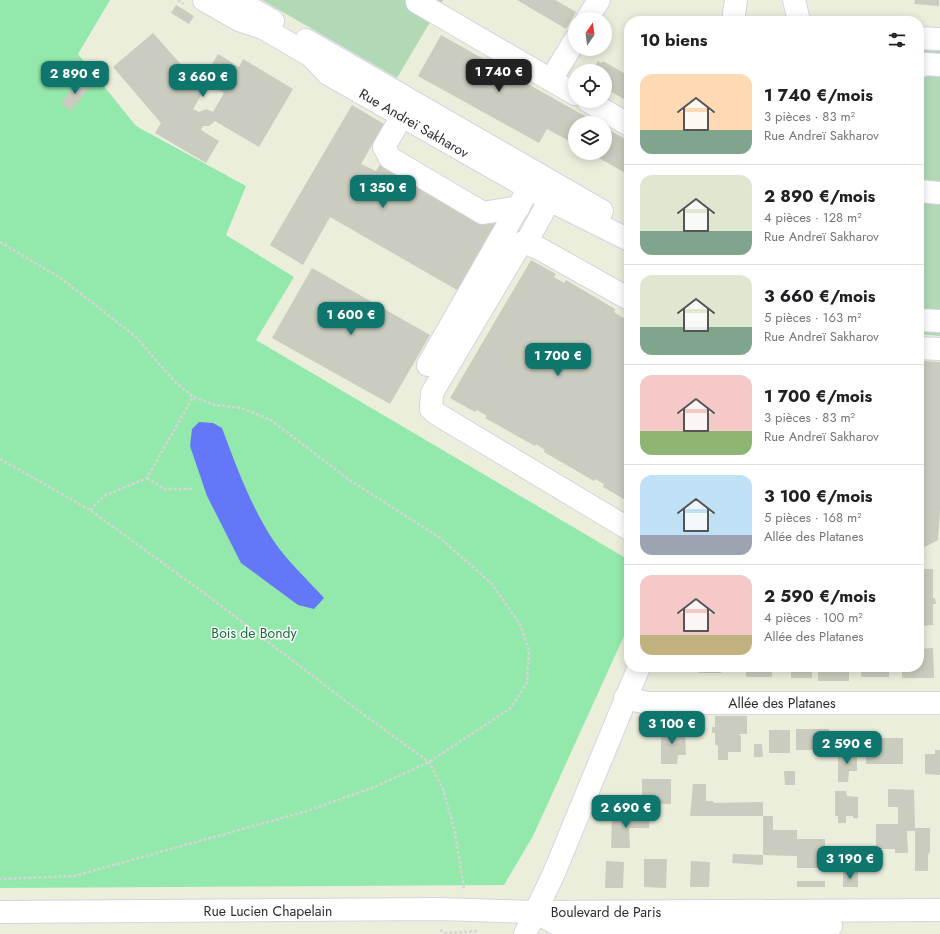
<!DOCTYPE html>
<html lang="fr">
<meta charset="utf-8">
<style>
body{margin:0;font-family:Jost,sans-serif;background:#f2f2f2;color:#202124;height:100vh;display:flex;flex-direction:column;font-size:15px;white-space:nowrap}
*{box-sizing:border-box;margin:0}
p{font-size:13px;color:#757577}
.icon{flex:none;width:22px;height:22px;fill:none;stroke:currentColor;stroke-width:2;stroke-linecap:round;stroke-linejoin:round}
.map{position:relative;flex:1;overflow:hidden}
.panel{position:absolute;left:624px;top:16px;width:300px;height:656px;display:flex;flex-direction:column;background:#fff;border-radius:16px;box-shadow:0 2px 10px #0003}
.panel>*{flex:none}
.needle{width:26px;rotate:14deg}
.buttons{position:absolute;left:568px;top:12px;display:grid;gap:8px}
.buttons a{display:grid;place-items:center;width:44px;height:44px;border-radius:50%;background:#fff;box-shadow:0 2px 10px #0003;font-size:20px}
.price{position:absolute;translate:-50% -34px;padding:0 9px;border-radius:8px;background:#0f766e;color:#fff;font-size:13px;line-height:26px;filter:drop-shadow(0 1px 2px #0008)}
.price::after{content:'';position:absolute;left:50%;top:24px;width:12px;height:9px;margin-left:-6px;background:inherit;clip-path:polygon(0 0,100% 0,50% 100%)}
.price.current{background:#222;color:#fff}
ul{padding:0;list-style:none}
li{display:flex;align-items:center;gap:12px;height:100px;padding:0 16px}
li+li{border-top:1px solid #e0e0e0}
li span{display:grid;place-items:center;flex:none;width:112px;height:80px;border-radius:12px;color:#555}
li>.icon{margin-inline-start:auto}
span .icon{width:48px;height:48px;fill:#fffc;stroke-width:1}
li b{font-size:17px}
h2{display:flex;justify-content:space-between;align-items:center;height:48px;padding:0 16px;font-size:17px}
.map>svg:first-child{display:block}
.green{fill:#93e9ab}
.cemetery{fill:#b1d9b6}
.water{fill:#6577f9}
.building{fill:#c9ccbe}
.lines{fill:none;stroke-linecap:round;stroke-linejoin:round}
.minor-casing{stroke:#d9d1e5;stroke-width:24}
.path{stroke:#d5d5d5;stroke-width:2.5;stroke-dasharray:3 2;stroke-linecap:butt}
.minor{stroke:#fff;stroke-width:22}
.labels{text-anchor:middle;stroke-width:3;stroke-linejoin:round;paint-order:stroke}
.street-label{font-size:14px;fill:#2b2b2b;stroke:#fff}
.park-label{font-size:14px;fill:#146f39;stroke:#fff}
</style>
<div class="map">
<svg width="940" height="934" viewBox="0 0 940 934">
<rect width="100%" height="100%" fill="#ebeedb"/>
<polygon class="green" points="0,0 110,0 78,54 136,126 246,186 226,235 294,277 256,340 629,560 629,625 533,836 504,885 0,888"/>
<g class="cemetery">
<polygon points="262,0 443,0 397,78"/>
<polygon points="919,50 940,51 940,336 919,334"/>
</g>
<path class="water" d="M 199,422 L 213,423 L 222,428 C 236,466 251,506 273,540 C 287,561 307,579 324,598 L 314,609 L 298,605 L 241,563 L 207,496 L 190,446 L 192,429 Z"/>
<g class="building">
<polygon points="517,0 555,0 576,12 566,29"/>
<polygon points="915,0 939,0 939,6 914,4"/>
<polygon points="176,5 194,16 189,24 171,13"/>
<polygon points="746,16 772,17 772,21 745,21"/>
<polygon points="153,33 185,69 177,76 203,92 193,109 199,112 206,109 213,112 224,93 203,80 218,54 239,67 243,59 293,89 259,147 215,121 209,126 203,126 201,130 219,141 206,163 155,133 161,123 113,67"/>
<polygon points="441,35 597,123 575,123 575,144 547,129 539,143 418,76"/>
<polygon points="77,58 90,69 81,80 68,69"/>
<polygon points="598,61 602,63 603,61 629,76 629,102 605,88 605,71 592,71"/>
<polygon points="78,80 89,88 71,111 61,103"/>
<polygon points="352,105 384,124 361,164 376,171 383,160 496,224 457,290 330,217 303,265 270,245"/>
<polygon points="605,128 629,141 629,175 590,153 605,153"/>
<polygon points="531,260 556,274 554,277 564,283 566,280 615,309 614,312 623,318 625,315 629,317 629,502 603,487 604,484 595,479 594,481 544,452 545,450 536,444 535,446 485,418 487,416 477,410 475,412 450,398"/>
<polygon points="312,268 430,335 390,404 272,338"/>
<polygon points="923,361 940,362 940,508 938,540 919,550 919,375 922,375"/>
<polygon points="919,569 933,569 933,598 935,598 936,604 933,604 933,625 919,626"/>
<polygon points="933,648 934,678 902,678 902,667 919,667 919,649"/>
<rect x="699" y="667" width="22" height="6"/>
<rect x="746" y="667" width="26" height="10"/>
<rect x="791" y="667" width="21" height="11"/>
<rect x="818" y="667" width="31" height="14"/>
<rect x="861" y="667" width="28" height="10"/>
<polygon points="715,716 747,716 747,734 739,734 741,736 741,752 728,752 728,760 718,760 718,746 715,744 715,733 712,733 712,727 715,727"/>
<polygon points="661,729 685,729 686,755 678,755 677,764 661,764"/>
<rect x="796" y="729" width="33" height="21"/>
<rect x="769" y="730" width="21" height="23"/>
<rect x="866" y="738" width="37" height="26"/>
<polygon points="754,744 762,744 763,757 754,757"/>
<polygon points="935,750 940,750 940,775 925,774 925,754 935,754"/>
<polygon points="838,751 857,751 857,771 849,771 848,782 838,782"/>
<polygon points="784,771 795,771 795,785 785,785"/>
<polygon points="642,779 671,779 671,804 642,803"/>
<polygon points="693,784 706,784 706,801 713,801 714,803 763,802 763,816 773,816 773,830 797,830 797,839 825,839 825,868 797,868 797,856 763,855 763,865 732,863 733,854 763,855 763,816 690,816"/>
<polygon points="888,789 914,790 915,828 930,828 930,853 928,854 928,871 915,871 915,831 907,831 908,853 895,853 895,849 876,849 876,824 898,824 898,807 888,807"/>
<polygon points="835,791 846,791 847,796 858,797 858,818 853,818 853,816 846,816 846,823 838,823 838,816 835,816"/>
<polygon points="612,816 650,816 649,828 629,828 630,848 611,848"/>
<polygon points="644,859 667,859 666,888 644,887"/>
<polygon points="606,861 624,862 623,888 605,888"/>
<polygon points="691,861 710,862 709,887 690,887"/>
<rect x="843" y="872" width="15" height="15"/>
<rect x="797" y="881" width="28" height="6"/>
</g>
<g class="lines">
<defs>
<g id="minor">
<polyline points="204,0 239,20 263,28 311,56 328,74 555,203 629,240"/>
<polyline points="236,0 273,21"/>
<polyline points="794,0 799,21"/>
<polyline points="417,2 575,94"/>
<polyline points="587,19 599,0"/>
<polyline points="733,21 736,0"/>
<polyline points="919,38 940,39"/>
<polyline points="306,40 602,211"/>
<polyline points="919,67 926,64 940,65"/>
<polyline points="551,80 575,40"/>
<polyline points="588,101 629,125"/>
<polyline points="402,116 384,147 390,158 483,213 519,207"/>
<polyline points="919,191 940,193"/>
<polyline points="526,243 556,188"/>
<polyline points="629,299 540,249 526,243 521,243 432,393 431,409 437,414 629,529"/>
<polyline points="919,320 940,321"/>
<polyline points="919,348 940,349"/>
<polyline points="428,365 529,188"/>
<polyline points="625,698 647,703 940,703"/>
<polyline points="0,912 439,909 536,912 940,910"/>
<polyline points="537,913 564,928 831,926"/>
<polyline points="525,934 554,873 639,667"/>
</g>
</defs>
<use href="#minor" class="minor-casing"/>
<g class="path">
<polyline points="178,0 184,4"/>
<polyline points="0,242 62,279 136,337 174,381 193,397 215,405 241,408 271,420 348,479 439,537 492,584 521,626 529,651 527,682 511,708 429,762 377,786 307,811 74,876 0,879"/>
<polyline points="0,459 90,510 208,596 352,706 429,762 443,789 455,832 464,889"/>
<polyline points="147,478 164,489 193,489"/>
<polyline points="90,510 104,496 147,478 193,397"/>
<polyline points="440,930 445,933 478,931"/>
</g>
<use href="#minor" class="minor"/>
</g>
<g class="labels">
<g class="street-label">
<text transform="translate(414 123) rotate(30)" y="5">Rue Andreï Sakharov</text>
<text x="782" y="708">Allée des Platanes</text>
<text x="268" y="916">Rue Lucien Chapelain</text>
<text x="606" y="917">Boulevard de Paris</text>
</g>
<g class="park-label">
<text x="254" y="638">Bois de Bondy</text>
</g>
</g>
</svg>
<div class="buttons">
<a><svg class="needle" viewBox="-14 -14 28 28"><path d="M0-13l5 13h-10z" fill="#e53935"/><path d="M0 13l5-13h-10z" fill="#757577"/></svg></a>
<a><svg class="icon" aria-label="locate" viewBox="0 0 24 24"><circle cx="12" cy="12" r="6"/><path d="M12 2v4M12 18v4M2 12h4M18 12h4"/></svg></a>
<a><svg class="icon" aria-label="layers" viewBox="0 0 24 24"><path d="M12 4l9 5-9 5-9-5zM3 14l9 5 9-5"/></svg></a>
</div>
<b class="price current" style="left:499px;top:93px">1 740 €</b>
<b class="price" style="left:75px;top:95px">2 890 €</b>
<b class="price" style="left:203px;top:98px">3 660 €</b>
<b class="price" style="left:383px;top:209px">1 350 €</b>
<b class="price" style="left:351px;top:336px">1 600 €</b>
<b class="price" style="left:558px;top:377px">1 700 €</b>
<b class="price" style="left:672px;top:745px">3 100 €</b>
<b class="price" style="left:847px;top:765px">2 590 €</b>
<b class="price" style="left:626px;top:829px">2 690 €</b>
<b class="price" style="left:850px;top:880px">3 190 €</b>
<section class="panel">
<h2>10 biens<svg class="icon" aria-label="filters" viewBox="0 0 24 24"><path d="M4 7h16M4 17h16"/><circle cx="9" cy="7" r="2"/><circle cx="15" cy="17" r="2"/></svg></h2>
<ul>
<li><span style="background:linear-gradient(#ffd9b3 70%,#7fa58c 0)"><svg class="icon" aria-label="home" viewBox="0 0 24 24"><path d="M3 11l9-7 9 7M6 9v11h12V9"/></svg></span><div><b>1 740 €/mois</b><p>3 pièces · 83 m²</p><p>Rue Andreï Sakharov</p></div></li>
<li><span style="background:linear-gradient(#dfe7d0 70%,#7fa58c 0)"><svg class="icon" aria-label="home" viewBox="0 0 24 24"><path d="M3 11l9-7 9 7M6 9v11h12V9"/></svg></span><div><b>2 890 €/mois</b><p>4 pièces · 128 m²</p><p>Rue Andreï Sakharov</p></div></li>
<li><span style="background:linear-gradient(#dfe7d0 65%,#7fa58c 0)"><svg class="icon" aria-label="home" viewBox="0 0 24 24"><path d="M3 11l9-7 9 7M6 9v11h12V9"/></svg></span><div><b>3 660 €/mois</b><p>5 pièces · 163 m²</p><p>Rue Andreï Sakharov</p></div></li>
<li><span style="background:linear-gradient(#f6c9c9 70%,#8fb573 0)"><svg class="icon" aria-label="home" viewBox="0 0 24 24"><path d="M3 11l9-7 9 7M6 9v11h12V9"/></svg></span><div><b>1 700 €/mois</b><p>3 pièces · 83 m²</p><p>Rue Andreï Sakharov</p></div></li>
<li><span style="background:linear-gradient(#bfe0f5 75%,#9aa5b1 0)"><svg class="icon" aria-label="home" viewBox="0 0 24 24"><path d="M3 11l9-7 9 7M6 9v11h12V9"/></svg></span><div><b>3 100 €/mois</b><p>5 pièces · 168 m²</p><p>Allée des Platanes</p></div></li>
<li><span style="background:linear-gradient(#f6c9c9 75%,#c2b280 0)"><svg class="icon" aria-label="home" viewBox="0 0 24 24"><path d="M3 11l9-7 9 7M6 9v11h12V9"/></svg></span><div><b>2 590 €/mois</b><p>4 pièces · 100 m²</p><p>Allée des Platanes</p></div></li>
</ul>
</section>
</div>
